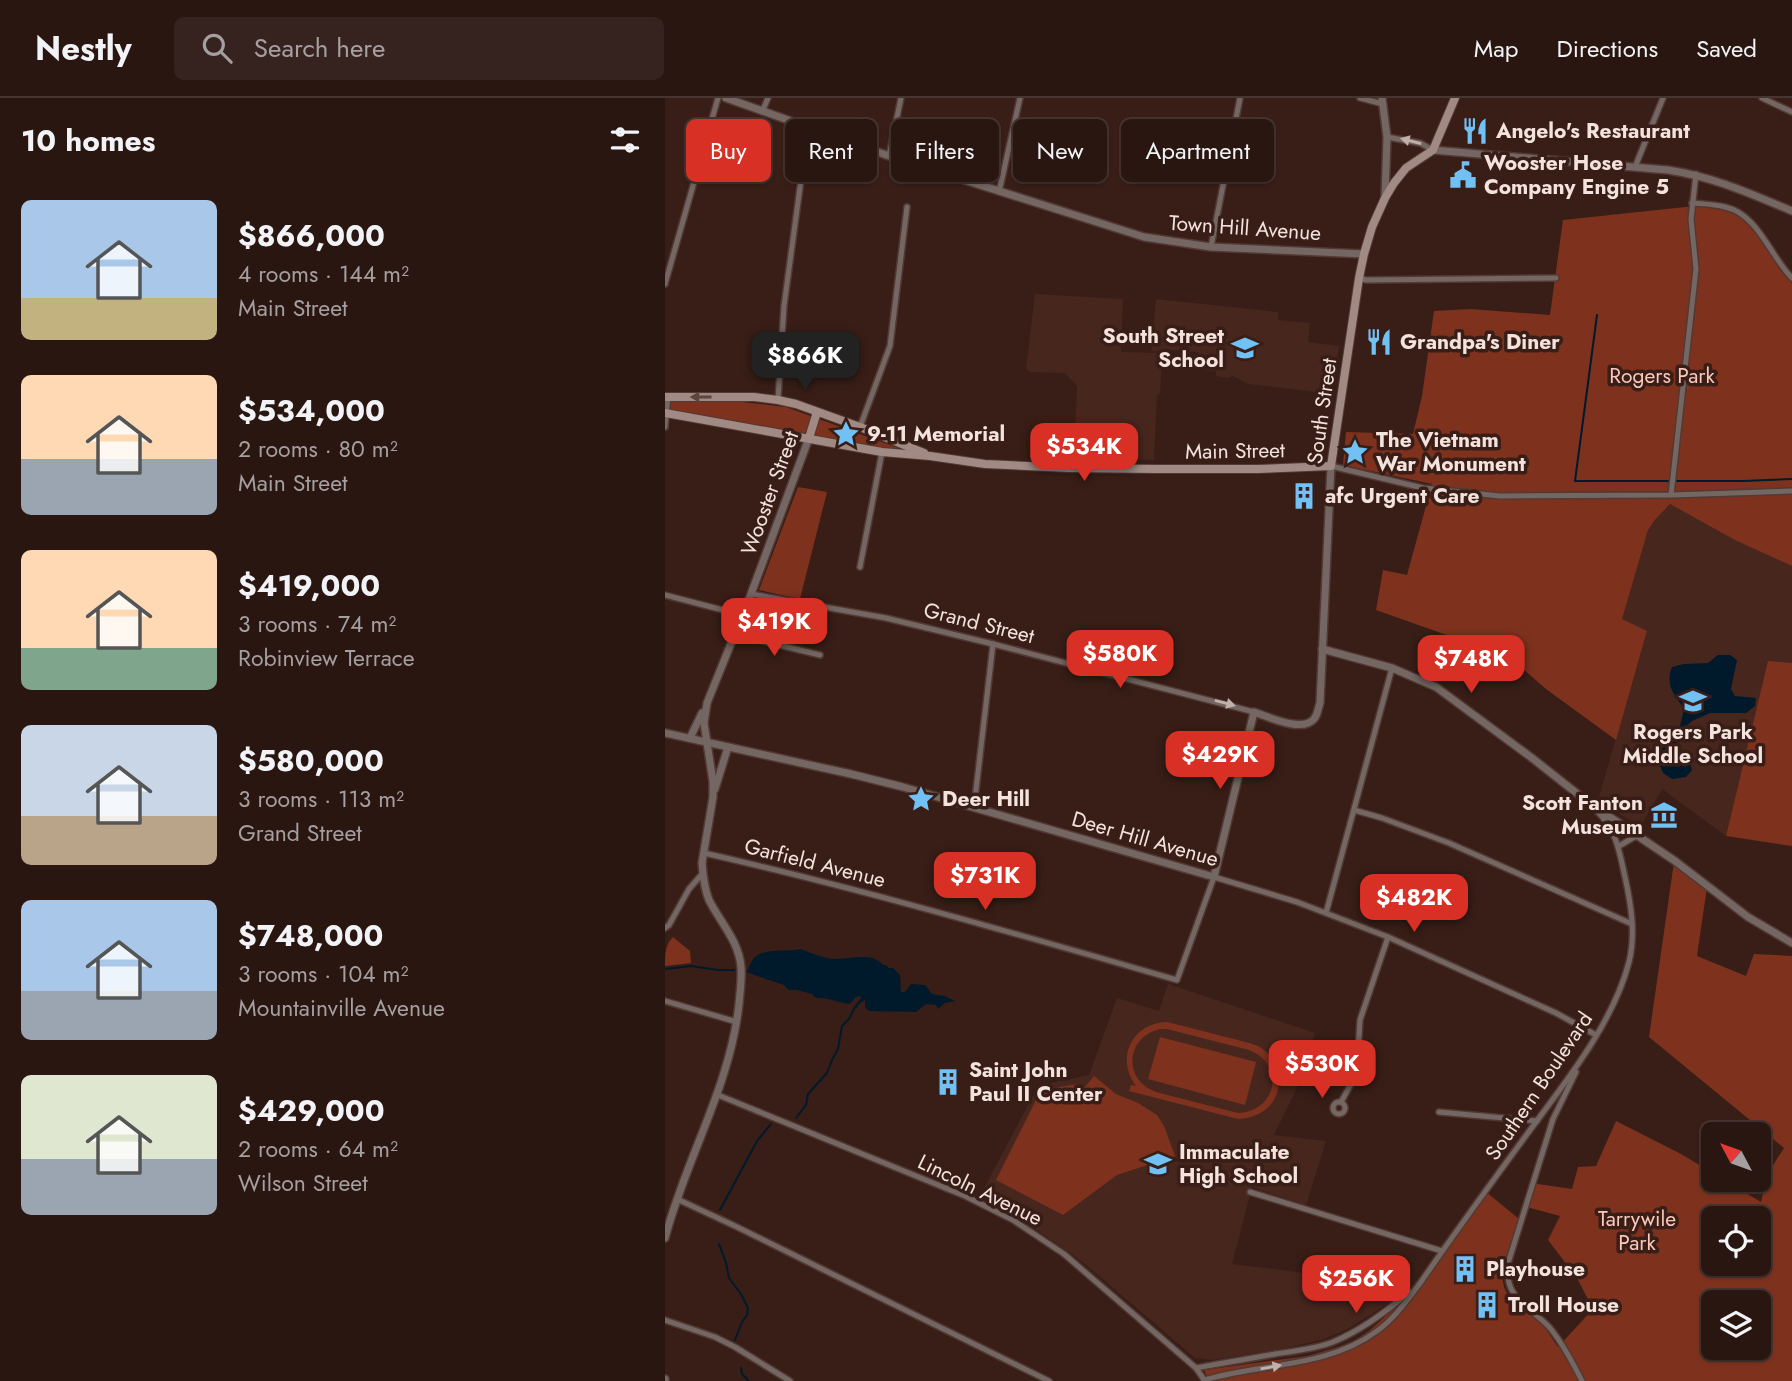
<!DOCTYPE html>
<meta charset="utf-8">
<style>
body{margin:0;font-family:Jost,sans-serif;background:#36231f;color:#f1f3f6;height:100vh;display:flex;flex-direction:column;font-size:26px;white-space:nowrap}
*{box-sizing:border-box;margin:0}
p{font-size:23px;color:#a59f9f}
.icon{flex:none;width:38px;height:38px;fill:none;stroke:currentColor;stroke-width:2;stroke-linecap:round;stroke-linejoin:round}
.map{position:relative;flex:1;overflow:hidden}
.drawer{display:flex;flex-direction:column;background:#2a1611;width:665px}
.drawer>*{flex:none}
.banner{position:absolute;left:21px;top:21px;width:665px;height:63px;display:flex;gap:14px}
.needle{width:46px;rotate:311deg}
.buttons{position:absolute;left:1036px;top:1024px;display:grid;gap:14px}
.buttons a{display:grid;place-items:center;width:70px;height:70px;border-radius:10px;background:#2a1611;box-shadow:0 2px 5px #0004,0 0 0 2px #463531;font-size:35px}
.price{position:absolute;translate:-50% -60px;padding:0 16px;border-radius:14px;background:#d93025;color:#fff;font-size:23px;line-height:46px;filter:drop-shadow(0 2px 4px #0008)}
.price::after{content:'';position:absolute;left:50%;top:42px;width:21px;height:16px;margin-left:-10px;background:inherit;clip-path:polygon(0 0,100% 0,50% 100%)}
.price.current{background:#222;color:#fff}
ul{padding:0;list-style:none}
li{display:flex;align-items:center;gap:21px;height:175px;padding:0 21px}
li span{display:grid;place-items:center;flex:none;width:196px;height:140px;border-radius:10px;color:#555}
li>.icon{margin-inline-start:auto}
span .icon{width:84px;height:84px;fill:#fffc;stroke-width:1}
li b{font-size:30px}
h2{display:flex;justify-content:space-between;align-items:center;height:84px;padding:0 21px;font-size:30px}
.chip{padding:0 24px;border-radius:10px;background:#2a1611;box-shadow:0 2px 5px #0004,0 0 0 2px #463531;font-size:24px;line-height:63px}
.chip.current{background:#d93025;color:#fff}
header{display:flex;align-items:center;gap:42px;box-sizing:border-box;height:98px;padding:0 35px;background:#2a1611;border-bottom:2px solid #463531}
header strong{font-size:33px}
nav{display:flex;gap:38px;margin-inline-start:auto;font-size:24px}
.search{width:490px;height:63px;background:#36231f;display:flex;align-items:center;gap:18px;box-sizing:border-box;padding:0 24px;border-radius:10px;color:#a59f9f;font-size:26px}
main{display:flex;flex:1;min-height:0}
.map>svg:first-child{display:block}
.built{fill:#47261e}
.green{fill:#7e321e;fill-rule:evenodd}
.water{fill:#001a2b}
.lines{fill:none;stroke-linecap:round;stroke-linejoin:round}
.stream{stroke:#001a2b;stroke-width:2}
.minor-casing{stroke:#523933;stroke-width:8}
.tertiary-casing{stroke:#523933;stroke-width:10}
.secondary-casing{stroke:#523933;stroke-width:10}
.minor{stroke:#746662;stroke-width:5}
.tertiary{stroke:#746662;stroke-width:7}
.secondary{stroke:#a18a84;stroke-width:8}
.oneway{fill:#c1b0ac}
.oneway2{fill:#5d443d}
.labels{text-anchor:middle;stroke-width:7;stroke-linejoin:round;paint-order:stroke}
.poi-label{font-size:21px;font-weight:bold;fill:#f4e2dd;stroke:#381e17;text-anchor:start}
.street-label{font-size:21px;fill:#f4e2dd;stroke:#381e17}
.park-label{font-size:21px;fill:#fbc8ba;stroke:#381e17}
</style>
<header>
<strong>Nestly</strong>
<div class="search"><svg class="icon" aria-label="search" viewBox="0 0 24 24"><circle cx="10" cy="10" r="6"/><path d="M15 15l6 6"/></svg>Search here</div>
<nav><a>Map</a><a>Directions</a><a>Saved</a></nav>
</header>
<main>
<section class="drawer">
<h2>10 homes<svg class="icon" aria-label="filters" viewBox="0 0 24 24"><path d="M4 7h16M4 17h16"/><circle cx="9" cy="7" r="2"/><circle cx="15" cy="17" r="2"/></svg></h2>
<ul>
<li><span style="background:linear-gradient(#a9c7e8 70%,#c2b280 0)"><svg class="icon" aria-label="home" viewBox="0 0 24 24"><path d="M3 11l9-7 9 7M6 9v11h12V9"/></svg></span><div><b>$866,000</b><p>4 rooms · 144 m²</p><p>Main Street</p></div></li>
<li><span style="background:linear-gradient(#ffd9b3 60%,#9aa5b1 0)"><svg class="icon" aria-label="home" viewBox="0 0 24 24"><path d="M3 11l9-7 9 7M6 9v11h12V9"/></svg></span><div><b>$534,000</b><p>2 rooms · 80 m²</p><p>Main Street</p></div></li>
<li><span style="background:linear-gradient(#ffd9b3 70%,#7fa58c 0)"><svg class="icon" aria-label="home" viewBox="0 0 24 24"><path d="M3 11l9-7 9 7M6 9v11h12V9"/></svg></span><div><b>$419,000</b><p>3 rooms · 74 m²</p><p>Robinview Terrace</p></div></li>
<li><span style="background:linear-gradient(#c9d6e8 65%,#b9a48a 0)"><svg class="icon" aria-label="home" viewBox="0 0 24 24"><path d="M3 11l9-7 9 7M6 9v11h12V9"/></svg></span><div><b>$580,000</b><p>3 rooms · 113 m²</p><p>Grand Street</p></div></li>
<li><span style="background:linear-gradient(#a9c7e8 65%,#9aa5b1 0)"><svg class="icon" aria-label="home" viewBox="0 0 24 24"><path d="M3 11l9-7 9 7M6 9v11h12V9"/></svg></span><div><b>$748,000</b><p>3 rooms · 104 m²</p><p>Mountainville Avenue</p></div></li>
<li><span style="background:linear-gradient(#dfe7d0 60%,#9aa5b1 0)"><svg class="icon" aria-label="home" viewBox="0 0 24 24"><path d="M3 11l9-7 9 7M6 9v11h12V9"/></svg></span><div><b>$429,000</b><p>2 rooms · 64 m²</p><p>Wilson Street</p></div></li>
</ul>
</section>
<div class="map">
<svg width="1127" height="1283" viewBox="0 0 1127 1283">
<rect width="100%" height="100%" fill="#381e17"/>
<g class="built">
<polygon points="370,196 458,201 456,254 497,255 495,296 492,297 489,362 409,360 412,288 400,275 366,274 361,271"/>
<polygon points="491,201 613,214 613,222 645,225 643,244 674,248 667,296 583,286 568,278 562,280 551,278 551,273 533,271 533,254 507,252 497,253 486,253"/>
<polygon points="1005,406 1127,468 1127,565 1103,564 1061,738 997,691 975,729 933,702 982,534 956,522 983,432 989,423"/>
<polygon points="503,886 650,935 631,992 609,1037 661,1043 641,1107 587,1089 567,1166 633,1174 732,1200 681,1232 656,1242 621,1250 548,1262 530,1260 419,1165 354,1119 315,1098 373,988 424,977 452,900 494,913"/>
</g>
<g class="green">
<polygon points="1030,108 1066,113 1077,119 1086,126 1116,173 1127,185 1127,468 1070,442 1005,406 989,423 983,432 957,521 982,533 951,642 881,591 857,570 849,566 807,546 711,512 718,472 742,477 767,386 678,367 681,334 748,336 757,298 769,213 805,211 885,217 898,122"/>
<polygon points="0,303 77,304 121,309 233,350 232,354 0,312"/>
<polygon points="133,389 162,394 135,501 94,492"/>
<polygon points="1103,563 1127,565 1127,748 1061,738"/>
<path d="M 1009,764 L 1042,789 L 1032,858 L 1081,878 L 1089,856 L 1127,858 L 1127,1283 L 544,1283 L 539,1272 L 643,1258 L 686,1245 L 704,1233 L 732,1208 L 778,1150 L 820,1093 L 854,1121 C 849,1138 836,1167 838,1184 C 840,1203 863,1211 874,1223 C 882,1231 887,1241 893,1249 L 928,1211 L 912,1180 L 883,1142 L 895,1118 L 858,1108 L 866,1085 L 907,1091 L 913,1069 L 931,1068 L 951,1023 L 1016,1056 L 1048,1075 L 1048,1082 L 1059,1082 L 1096,1104 L 1103,1075 L 1119,1050 L 984,939 ZM 1048,1120 L 1094,1120 L 1094,1166 L 1048,1166 ZM 1048,1204 L 1094,1204 L 1094,1250 L 1048,1250 Z"/>
<path d="M 8,839 L 25,853 L 26,865 L 0,868 C 0,857 0,847 8,839 Z"/>
<path d="M 502,924 C 522,929 542,934 561,939 C 572,942 583,944 593,948 C 612,958 619,982 610,1000 C 602,1015 588,1020 573,1021 L 464,993 L 466,987 L 471,988 C 450,960 467,925 502,924 ZM 495,931 L 502,931 L 584,952 C 621,966 612,1014 573,1015 L 491,994 C 457,982 461,939 495,931 Z"/>
<polygon points="495,939 591,964 580,1007 483,981"/>
<polygon points="429,978 451,996 473,1005 492,1017 499,1028 510,1058 452,1077 398,1117 331,1082 376,992 413,986 405,997 411,1000"/>
</g>
<g class="water">
<path d="M 1053,557 L 1065,557 L 1072,562 L 1066,591 L 1070,598 L 1091,600 L 1090,608 L 1081,615 L 1045,615 L 1027,623 L 1013,635 L 1010,641 C 1015,654 1023,656 1027,672 L 1021,679 L 1007,681 L 998,675 L 993,663 L 998,648 L 1015,628 L 1019,611 C 1009,596 1000,588 1007,569 L 1019,566 L 1043,565 Z"/>
<path d="M 136,851 C 142,854 162,861 168,861 C 184,862 206,853 218,867 L 221,867 L 224,870 L 228,870 L 235,877 L 236,894 L 240,894 L 246,886 L 260,887 L 267,896 L 279,898 L 290,903 L 280,905 L 273,911 L 271,907 L 261,906 L 251,914 L 204,913 L 200,909 L 200,902 L 194,906 L 191,911 L 188,910 L 196,900 L 195,898 L 191,899 L 185,906 C 174,905 163,899 151,900 L 147,896 L 132,892 L 124,892 L 119,887 L 81,874 C 85,870 85,864 90,859 C 100,850 123,854 136,851 Z"/>
</g>
<g class="lines">
<g class="stream">
<polyline points="932,217 910,383 1078,383 1127,381"/>
<polyline points="0,871 26,868 53,872 69,872"/>
<polyline points="131,1020 141,1007 143,996 162,975 167,962 173,951 177,928 184,921 189,911"/>
<polyline points="55,1112 92,1043 106,1026"/>
<polyline points="54,1146 61,1165 64,1180 76,1196 83,1210 82,1217 77,1224 70,1242"/>
<polyline points="76,1270 77,1276 84,1283"/>
</g>
<defs>
<g id="minor">
<polyline points="695,0 718,6"/>
<polyline points="1097,0 1127,14"/>
<polyline points="97,14 103,0"/>
<polyline points="722,39 755,45 768,52"/>
<polyline points="224,58 236,0"/>
<polyline points="970,69 998,0"/>
<polyline points="334,94 355,0"/>
<path d="M 1027,105 C 1038,106 1049,106 1060,109 C 1093,116 1105,158 1127,180"/>
<polyline points="546,149 575,0"/>
<polyline points="694,180 701,182 891,180"/>
<polyline points="0,186 53,0"/>
<polyline points="113,302 119,208 143,30"/>
<polyline points="0,329 3,299"/>
<polyline points="195,329 225,248 242,109"/>
<polyline points="666,368 758,390 835,398 1006,397 1127,393"/>
<polyline points="1006,397 1031,171 1026,121 1031,76"/>
<polyline points="195,469 217,354"/>
<polyline points="86,496 221,520 328,546 589,614"/>
<polyline points="0,497 77,517"/>
<polyline points="69,536 155,557"/>
<polyline points="309,709 328,546"/>
<polyline points="689,712 717,720 784,745 967,826"/>
<polyline points="954,748 971,738"/>
<path d="M 39,755 C 198,791 355,837 512,882 L 549,779 L 632,804 L 723,839 L 891,915 L 931,937"/>
<polyline points="661,815 727,570"/>
<polyline points="0,830 4,827 24,791 38,775"/>
<polyline points="0,903 72,924"/>
<path d="M 911,974 L 888,1021 L 844,1162 C 843,1168 842,1174 843,1179 C 845,1203 871,1214 885,1230 C 898,1246 908,1265 917,1283"/>
<polyline points="53,997 300,1098 348,1122 399,1156 531,1270 540,1283"/>
<circle cx="674" cy="1010" r="6"/>
<polyline points="676,1004 686,986 692,969 695,922 723,839"/>
<polyline points="774,1014 872,1023"/>
<polyline points="585,1094 777,1153"/>
<polyline points="12,1101 70,1128 384,1283"/>
<polyline points="0,1222 50,1239 70,1249 125,1283"/>
<path d="M 531,1270 C 557,1265 584,1261 610,1256 C 630,1253 650,1251 668,1244 C 697,1232 721,1214 744,1194"/>
<path d="M 539,1282 C 597,1265 662,1270 712,1233 C 730,1220 742,1202 756,1184 C 793,1130 832,1077 871,1024 C 906,977 949,922 964,864 C 971,836 966,806 960,779 C 954,752 952,733 931,712"/>
</g>
<g id="tertiary">
<polyline points="61,0 224,58 479,139 546,149 699,156"/>
<polyline points="717,0 722,39 720,99"/>
<path d="M 768,52 L 1003,72 C 1049,79 1084,95 1127,113"/>
<polyline points="657,551 727,570 771,589 867,660 924,705 1010,763 1083,819 1127,845"/>
<path d="M 0,635 L 186,676 L 238,689 L 549,779 L 589,614 C 604,619 637,635 649,621 C 653,616 653,610 655,605 L 666,368"/>
<polyline points="25,640 37,615"/>
<polyline points="50,691 63,649"/>
<path d="M 0,1140 C 21,1060 65,989 74,906 C 75,894 77,881 76,869 C 74,843 55,824 44,802 C 39,790 38,778 37,765 L 48,699 L 48,684 L 39,625 L 42,605 L 86,496 L 144,340"/>
<polyline points="0,1281 0,1283"/>
</g>
<g id="secondary">
<polyline points="0,299 89,299 113,302 131,306 195,329 259,355"/>
<polyline points="0,315 217,354 265,358 320,366 403,370 492,371 593,371 666,368 694,180 699,156 707,129 720,100 729,85 741,70 768,52 790,0"/>
<polyline points="144,340 152,314"/>
</g>
</defs>
<use href="#minor" class="minor-casing"/>
<use href="#tertiary" class="tertiary-casing"/>
<use href="#secondary" class="secondary-casing"/>
<use href="#minor" class="minor"/>
<use href="#tertiary" class="tertiary"/>
<use href="#secondary" class="secondary"/>
</g>
<defs><path id="oneway-solid" d="M-6-.8H1V-3.2L6.5 0L1 3.2V.8H-6Z" transform="scale(1.75)"/></defs>
<g class="oneway">
<use href="#oneway-solid" transform="translate(746 43) rotate(-166)"/>
<use href="#oneway-solid" transform="translate(560 605) rotate(15)"/>
<use href="#oneway-solid" transform="translate(606 1269) rotate(-10)"/>
</g>
<use class="oneway2" href="#oneway-solid" transform="translate(36 299) rotate(180)"/>
<defs>
<symbol id="restaurant-bare" viewBox="-9 -9 18 18"><path d="M-5-6h1v4h1v-4h1v4h1v-4h1v5L-1.5 .5V6h-2V.5L-5-1ZM5-6V6H3V1.5H1.5Q1.5-4 5-6Z" fill="#71c1f5" stroke="#381e17" stroke-width="2.5" paint-order="stroke"/></symbol>
<symbol id="civic-bare" viewBox="-9 -9 18 18"><path d="M-.6-6.5H3V-4.5H.6V-3L4-1V1h2V6H-6V1h2V-1L-.6-3ZM-1.2 2.5V6h2.4V2.5Z" fill="#71c1f5" stroke="#381e17" stroke-width="2.5" paint-order="stroke"/></symbol>
<symbol id="school-bare" viewBox="-9 -9 18 18"><path d="M0-5L7-2L0 1L-7-2ZM-4 1L0 2.5L4 1V4Q0 6-4 4Z" fill="#71c1f5" stroke="#381e17" stroke-width="2.5" paint-order="stroke"/></symbol>
<symbol id="sight-bare" viewBox="-9 -9 18 18"><path d="M0-6L1.8-2.2L6-1.7L2.9 1.2L3.7 5.4L0 3.3L-3.7 5.4L-2.9 1.2L-6-1.7L-1.8-2.2Z" fill="#71c1f5" stroke="#381e17" stroke-width="2.5" paint-order="stroke"/></symbol>
<symbol id="building-bare" viewBox="-9 -9 18 18"><path d="M-4-6H4V6H1V3H-1V6H-4ZM-2.5-4.3h1.7v1.8h-1.7ZM.8-4.3h1.7v1.8H.8ZM-2.5-1h1.7V.8h-1.7ZM.8-1h1.7V.8H.8Z" fill="#71c1f5" stroke="#381e17" stroke-width="2.5" paint-order="stroke"/></symbol>
<symbol id="museum-bare" viewBox="-9 -9 18 18"><path d="M0-6L6-3V-2H-6V-3ZM-5-1h2V3h-2ZM-1-1h2V3h-2ZM3-1h2V3H3ZM-6 4H6V6H-6Z" fill="#71c1f5" stroke="#381e17" stroke-width="2.5" paint-order="stroke"/></symbol>
</defs>
<g fill-rule="evenodd">
<use href="#restaurant-bare" x="791" y="14" width="38" height="38"/>
<use href="#civic-bare" x="779" y="58" width="38" height="38"/>
<use href="#restaurant-bare" x="695" y="225" width="38" height="38"/>
<use href="#school-bare" x="561" y="231" width="38" height="38"/>
<use href="#sight-bare" x="162" y="317" width="38" height="38"/>
<use href="#sight-bare" x="671" y="335" width="38" height="38"/>
<use href="#building-bare" x="620" y="379" width="38" height="38"/>
<use href="#school-bare" x="1009" y="584" width="38" height="38"/>
<use href="#sight-bare" x="237" y="682" width="38" height="38"/>
<use href="#museum-bare" x="980" y="698" width="38" height="38"/>
<use href="#building-bare" x="264" y="965" width="38" height="38"/>
<use href="#school-bare" x="474" y="1047" width="38" height="38"/>
<use href="#building-bare" x="781" y="1152" width="38" height="38"/>
<use href="#building-bare" x="803" y="1188" width="38" height="38"/>
</g>
<g class="labels">
<g class="poi-label">
<text x="831" y="40">Angelo's Restaurant</text>
<text x="819" y="72">Wooster Hose<tspan x="819" dy="24">Company Engine 5</tspan></text>
<text x="559" y="245" text-anchor="end">South Street<tspan x="559" dy="24">School</tspan></text>
<text x="735" y="251">Grandpa's Diner</text>
<text x="202" y="343">9-11 Memorial</text>
<text x="711" y="349">The Vietnam<tspan x="711" dy="24">War Monument</tspan></text>
<text x="660" y="405">afc Urgent Care</text>
<text x="1028" y="641" text-anchor="middle">Rogers Park<tspan x="1028" dy="24">Middle School</tspan></text>
<text x="277" y="708">Deer Hill</text>
<text x="978" y="712" text-anchor="end">Scott Fanton<tspan x="978" dy="24">Museum</tspan></text>
<text x="304" y="979">Saint John<tspan x="304" dy="24">Paul II Center</tspan></text>
<text x="514" y="1061">Immaculate<tspan x="514" dy="24">High School</tspan></text>
<text x="821" y="1178">Playhouse</text>
<text x="843" y="1214">Troll House</text>
</g>
<g class="street-label">
<text transform="translate(580 130) rotate(4)" y="7">Town Hill Avenue</text>
<text transform="translate(657 313) rotate(-82)" y="7">South Street</text>
<text transform="translate(570 353) rotate(-1)" y="7">Main Street</text>
<text transform="translate(105 395) rotate(-70)" y="7">Wooster Street</text>
<text transform="translate(314 525) rotate(14)" y="7">Grand Street</text>
<text transform="translate(480 741) rotate(16)" y="7">Deer Hill Avenue</text>
<text transform="translate(150 765) rotate(14)" y="7">Garfield Avenue</text>
<text transform="translate(874 988) rotate(-56)" y="7">Southern Boulevard</text>
<text transform="translate(315 1092) rotate(26)" y="7">Lincoln Avenue</text>
</g>
<g class="park-label">
<text x="997" y="285">Rogers Park</text>
<text x="972" y="1128">Tarrywile<tspan x="972" dy="24">Park</tspan></text>
</g>
</g>
</svg>
<div class="buttons">
<a><svg class="needle" viewBox="-14 -14 28 28"><path d="M0-13l5 13h-10z" fill="#e53935"/><path d="M0 13l5-13h-10z" fill="#a59f9f"/></svg></a>
<a><svg class="icon" aria-label="locate" viewBox="0 0 24 24"><circle cx="12" cy="12" r="6"/><path d="M12 2v4M12 18v4M2 12h4M18 12h4"/></svg></a>
<a><svg class="icon" aria-label="layers" viewBox="0 0 24 24"><path d="M12 4l9 5-9 5-9-5zM3 14l9 5 9-5"/></svg></a>
</div>
<b class="price current" style="left:140px;top:294px">$866K</b>
<b class="price" style="left:419px;top:385px">$534K</b>
<b class="price" style="left:109px;top:560px">$419K</b>
<b class="price" style="left:455px;top:592px">$580K</b>
<b class="price" style="left:806px;top:597px">$748K</b>
<b class="price" style="left:555px;top:693px">$429K</b>
<b class="price" style="left:320px;top:814px">$731K</b>
<b class="price" style="left:749px;top:836px">$482K</b>
<b class="price" style="left:657px;top:1002px">$530K</b>
<b class="price" style="left:691px;top:1217px">$256K</b>
<div class="banner">
<a class="chip current">Buy</a>
<a class="chip">Rent</a>
<a class="chip">Filters</a>
<a class="chip">New</a>
<a class="chip">Apartment</a>
</div>
</div>
</main>
